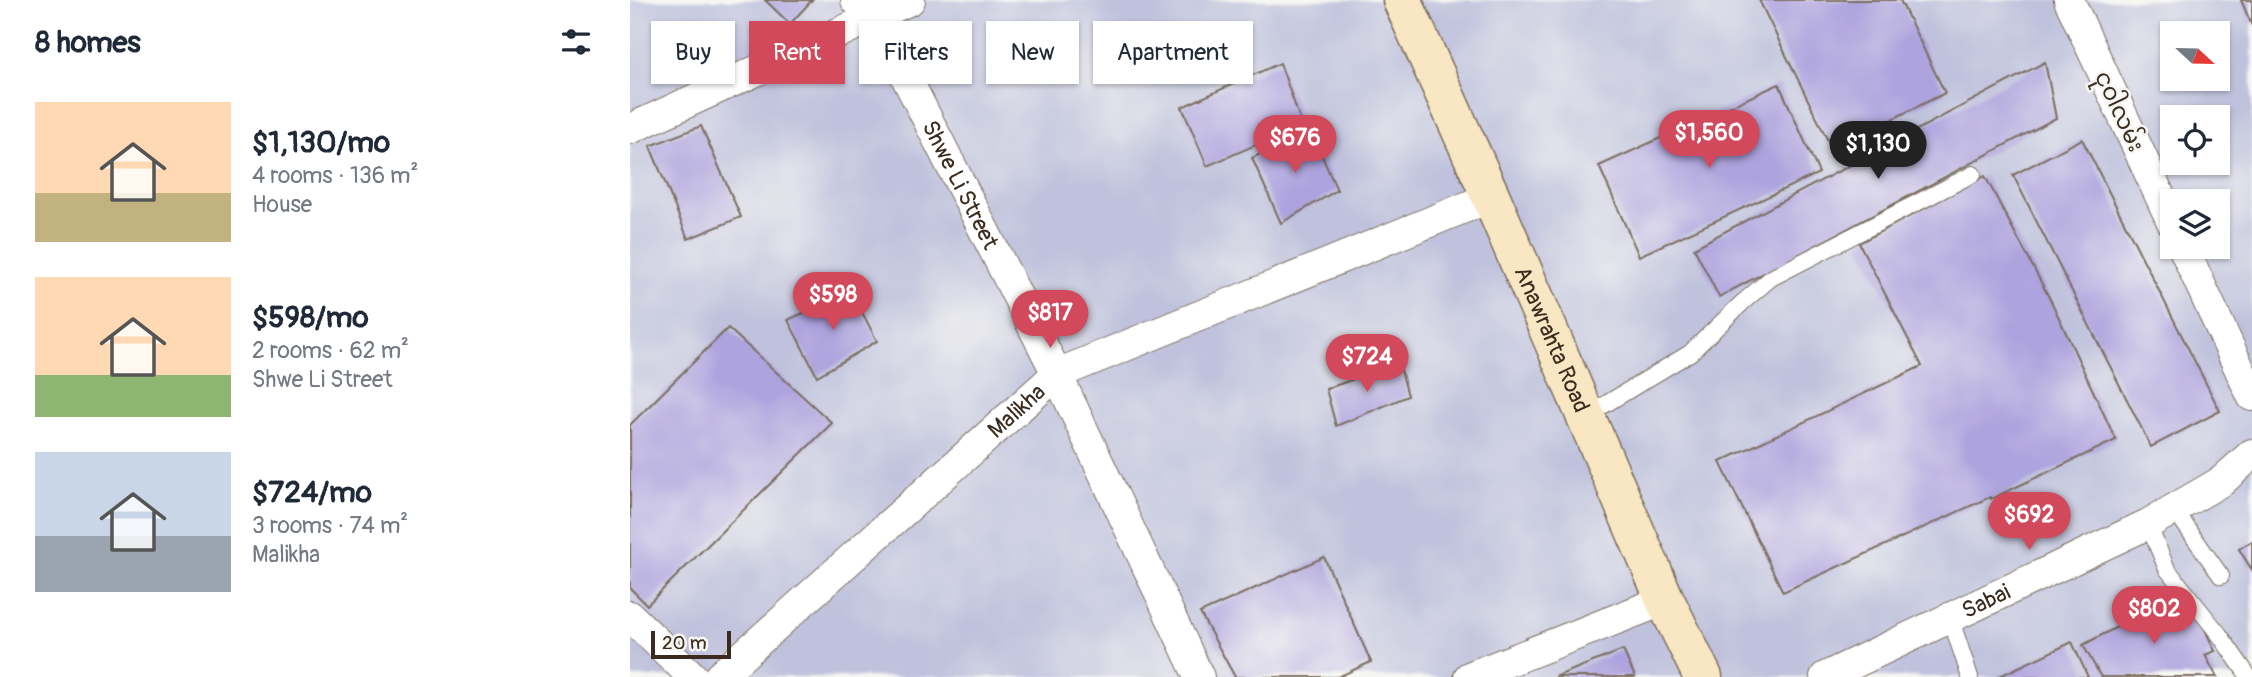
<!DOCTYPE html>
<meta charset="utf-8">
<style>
body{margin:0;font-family:Pangolin,"Noto Sans Myanmar",sans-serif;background:#f2f2f3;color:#1f2937;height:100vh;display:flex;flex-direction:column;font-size:26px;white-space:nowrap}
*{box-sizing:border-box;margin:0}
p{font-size:23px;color:#747a83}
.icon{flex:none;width:38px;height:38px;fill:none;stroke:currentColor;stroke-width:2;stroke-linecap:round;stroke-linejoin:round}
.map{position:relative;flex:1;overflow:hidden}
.side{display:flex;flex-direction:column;background:#fff;width:630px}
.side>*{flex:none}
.guide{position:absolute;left:21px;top:21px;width:665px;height:63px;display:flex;gap:14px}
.needle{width:46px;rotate:112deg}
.controls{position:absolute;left:1530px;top:21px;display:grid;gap:14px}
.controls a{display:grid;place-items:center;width:70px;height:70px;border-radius:0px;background:#fff;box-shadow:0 2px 5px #0004;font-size:35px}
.scale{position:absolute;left:21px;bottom:18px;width:80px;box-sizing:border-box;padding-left:7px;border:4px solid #3b2a1e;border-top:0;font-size:19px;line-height:24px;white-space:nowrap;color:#3b2a1e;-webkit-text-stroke:5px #f6f6f2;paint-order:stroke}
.price{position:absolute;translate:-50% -60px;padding:0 16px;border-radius:24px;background:#d1495b;color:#fff;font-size:23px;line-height:46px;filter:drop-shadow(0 2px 4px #0008)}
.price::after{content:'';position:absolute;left:50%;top:42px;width:21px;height:16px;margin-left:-10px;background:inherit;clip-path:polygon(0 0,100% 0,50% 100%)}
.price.on{background:#222;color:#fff}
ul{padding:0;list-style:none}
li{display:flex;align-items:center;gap:21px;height:175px;padding:0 35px}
li span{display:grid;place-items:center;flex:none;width:196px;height:140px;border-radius:0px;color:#555}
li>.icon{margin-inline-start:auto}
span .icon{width:84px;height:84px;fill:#fffc;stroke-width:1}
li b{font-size:30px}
h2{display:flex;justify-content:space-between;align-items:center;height:84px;padding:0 35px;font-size:30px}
.chip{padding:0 24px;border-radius:0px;background:#fff;box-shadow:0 2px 5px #0004;font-size:24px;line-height:63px}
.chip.on{background:#d1495b;color:#fff}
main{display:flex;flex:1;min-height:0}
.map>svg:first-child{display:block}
.industrial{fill:#c0c2dd;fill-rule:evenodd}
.building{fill:#ada3de}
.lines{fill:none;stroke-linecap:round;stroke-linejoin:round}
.service-casing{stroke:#7b6e60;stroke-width:18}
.minor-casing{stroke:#7b6e60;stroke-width:32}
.secondary-casing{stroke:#7b6e60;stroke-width:41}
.service{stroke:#fff;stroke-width:16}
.minor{stroke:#fff;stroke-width:30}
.secondary{stroke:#f9e7c3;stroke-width:38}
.labels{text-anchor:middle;stroke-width:5;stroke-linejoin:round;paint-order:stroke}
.street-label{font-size:23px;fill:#3b2a1e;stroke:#f6f6f2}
</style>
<main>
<section class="side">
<h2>8 homes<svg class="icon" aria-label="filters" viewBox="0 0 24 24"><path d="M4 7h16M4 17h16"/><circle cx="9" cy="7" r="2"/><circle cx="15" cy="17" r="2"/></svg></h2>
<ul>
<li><span style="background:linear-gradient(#ffd9b3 65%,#c2b280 0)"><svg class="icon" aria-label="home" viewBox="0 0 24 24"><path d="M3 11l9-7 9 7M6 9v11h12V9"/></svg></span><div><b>$1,130/mo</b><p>4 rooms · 136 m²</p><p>House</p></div></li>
<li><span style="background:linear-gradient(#ffd9b3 70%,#8fb573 0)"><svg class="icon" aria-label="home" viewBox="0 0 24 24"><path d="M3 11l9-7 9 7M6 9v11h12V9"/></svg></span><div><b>$598/mo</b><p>2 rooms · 62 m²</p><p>Shwe Li Street</p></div></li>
<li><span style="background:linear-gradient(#c9d6e8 60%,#9aa5b1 0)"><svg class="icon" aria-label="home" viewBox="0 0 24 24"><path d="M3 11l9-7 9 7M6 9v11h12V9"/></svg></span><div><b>$724/mo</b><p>3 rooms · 74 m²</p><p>Malikha</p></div></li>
</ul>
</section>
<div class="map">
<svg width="1622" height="677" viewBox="0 0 1622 677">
<rect width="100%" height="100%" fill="#f6f6f2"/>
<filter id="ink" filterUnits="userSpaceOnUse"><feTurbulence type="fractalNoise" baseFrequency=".0143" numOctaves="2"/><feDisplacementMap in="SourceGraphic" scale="14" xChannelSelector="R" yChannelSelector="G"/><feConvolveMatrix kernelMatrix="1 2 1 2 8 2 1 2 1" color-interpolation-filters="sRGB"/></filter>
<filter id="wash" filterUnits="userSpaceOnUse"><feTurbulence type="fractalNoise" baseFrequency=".00686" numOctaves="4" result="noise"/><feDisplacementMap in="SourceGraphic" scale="28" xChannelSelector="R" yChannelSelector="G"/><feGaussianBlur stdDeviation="1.57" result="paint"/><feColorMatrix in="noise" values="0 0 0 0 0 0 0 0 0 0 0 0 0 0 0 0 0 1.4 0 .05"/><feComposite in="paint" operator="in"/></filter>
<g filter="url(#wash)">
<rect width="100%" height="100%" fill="#f1ecda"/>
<path class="industrial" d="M 0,0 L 1622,0 L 1622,677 L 0,677 ZM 1542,33 L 1587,33 L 1587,79 L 1542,79 ZM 1542,117 L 1587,117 L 1587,163 L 1542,163 ZM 1542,201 L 1587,201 L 1587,247 L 1542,247 Z"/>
<g id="blocks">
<g class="building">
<polygon points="135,0 182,0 160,24"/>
<polygon points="1129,0 1270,0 1315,93 1202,149"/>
<polygon points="1611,0 1622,0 1622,26"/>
<polygon points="1415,62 1426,118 1089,297 1064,248"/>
<polygon points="650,63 672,125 577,166 552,107"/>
<polygon points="1149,84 1189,173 1009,256 969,166"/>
<polygon points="71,126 111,217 58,239 20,146"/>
<polygon points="680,129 707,190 651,223 622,158"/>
<polygon points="1452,139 1590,411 1521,447 1383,175"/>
<polygon points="1355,176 1422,303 1486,440 1361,499 1360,497 1153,592 1090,462 1292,366 1229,243"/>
<polygon points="221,291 247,341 187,376 158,320"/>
<polygon points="98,328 202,423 17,605 0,588 0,425"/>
<polygon points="769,363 778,396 706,426 696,389"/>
<polygon points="1622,541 1622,570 1609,549"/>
<polygon points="694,557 741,662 708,677 605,677 570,613"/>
<polygon points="1545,596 1557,620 1568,614 1585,651 1575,655 1587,677 1471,677 1453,645"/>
<polygon points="1442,642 1458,677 1368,677"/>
<polygon points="993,650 1005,677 925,677"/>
</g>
</g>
</g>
<g filter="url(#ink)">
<use href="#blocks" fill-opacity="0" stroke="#7b6e60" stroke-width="2"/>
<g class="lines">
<defs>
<g id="service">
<polyline points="956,416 1060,353 1113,302 1141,278 1343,174"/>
<polyline points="1544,509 1591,576"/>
<polyline points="1518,524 1537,569 1589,634 1619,677"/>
<polyline points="1320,617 1340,677"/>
</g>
<g id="minor">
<path id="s1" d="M 226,0 L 245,16 L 427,374 L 569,677"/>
<polyline points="1439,0 1542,222"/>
<polyline points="0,129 280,0"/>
<polyline points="1553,247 1622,396"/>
<polyline points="0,616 63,677"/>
<path id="s2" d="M 89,677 L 427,374 L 861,197"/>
<polyline points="839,677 1035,600"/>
<path id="s3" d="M 1195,677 L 1518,524 L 1592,481 L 1622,454"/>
</g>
<g id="secondary">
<path id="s4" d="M 772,0 L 861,197 L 1035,600 L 1073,677"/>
</g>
</defs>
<use href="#service" class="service-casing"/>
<use href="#minor" class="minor-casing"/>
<use href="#secondary" class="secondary-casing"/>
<use href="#service" class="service"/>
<use href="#minor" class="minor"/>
<use href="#secondary" class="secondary"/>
</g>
</g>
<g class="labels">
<g class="street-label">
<text transform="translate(1490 111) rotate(65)" y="8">ငုဝါလမ်း</text>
<text dy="8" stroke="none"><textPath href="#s1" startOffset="214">Shwe Li Street</textPath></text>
<text dy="8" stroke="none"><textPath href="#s4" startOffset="371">Anawrahta Road</textPath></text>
<text dy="8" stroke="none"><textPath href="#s2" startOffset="399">Malikha</textPath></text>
<text dy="8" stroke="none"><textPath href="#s3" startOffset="178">Sabai</textPath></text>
</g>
</g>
</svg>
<div class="controls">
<a><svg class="needle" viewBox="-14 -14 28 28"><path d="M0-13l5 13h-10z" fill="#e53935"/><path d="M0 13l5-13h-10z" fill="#747a83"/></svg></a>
<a><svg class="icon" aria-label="locate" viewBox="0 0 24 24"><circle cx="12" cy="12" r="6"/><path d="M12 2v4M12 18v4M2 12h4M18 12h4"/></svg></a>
<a><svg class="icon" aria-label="layers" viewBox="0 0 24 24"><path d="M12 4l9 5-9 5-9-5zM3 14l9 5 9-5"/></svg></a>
</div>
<div class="scale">20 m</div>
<b class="price" style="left:1079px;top:170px">$1,560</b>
<b class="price" style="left:665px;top:175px">$676</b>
<b class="price on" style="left:1248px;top:181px">$1,130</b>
<b class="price" style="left:203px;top:332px">$598</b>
<b class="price" style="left:420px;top:350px">$817</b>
<b class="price" style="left:737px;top:394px">$724</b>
<b class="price" style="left:1399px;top:552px">$692</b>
<b class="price" style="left:1524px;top:646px">$802</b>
<div class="guide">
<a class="chip">Buy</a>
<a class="chip on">Rent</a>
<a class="chip">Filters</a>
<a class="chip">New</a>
<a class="chip">Apartment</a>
</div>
</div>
</main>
